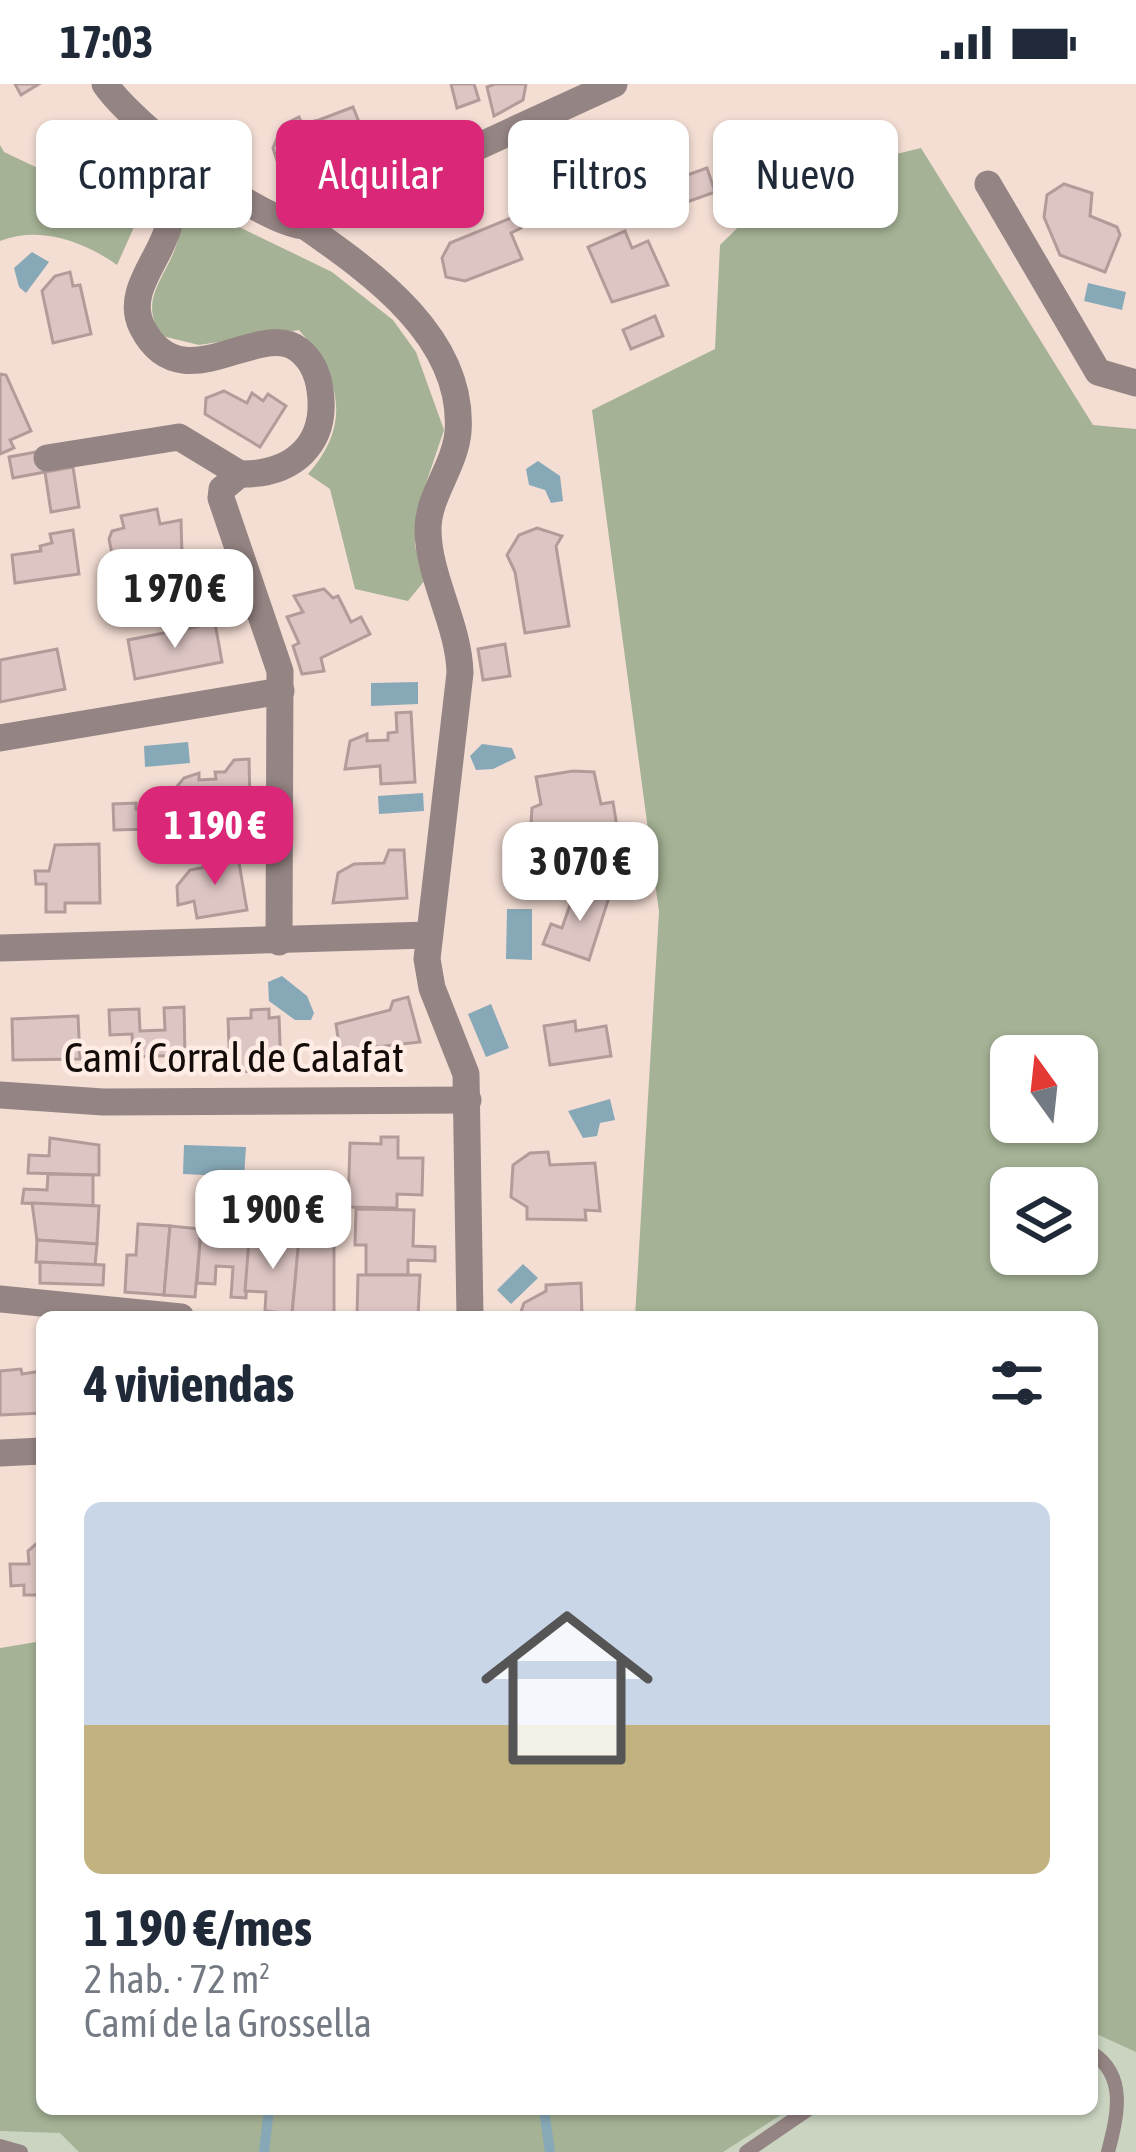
<!DOCTYPE html>
<html lang="es">
<meta charset="utf-8">
<style>
body{margin:0;font-family:"Asap Condensed",sans-serif;background:#f2f2f3;color:#1f2937;height:100vh;display:flex;flex-direction:column;font-size:45px;white-space:nowrap}
*{box-sizing:border-box;margin:0}
p{font-size:39px;color:#747a83}
.icon{flex:none;width:66px;height:66px;fill:none;stroke:currentColor;stroke-width:2;stroke-linecap:round;stroke-linejoin:round}
.map{position:relative;flex:1;overflow:hidden}
.sheet{position:absolute;left:36px;top:1227px;width:1062px;height:804px;display:flex;flex-direction:column;background:#fff;border-radius:18px;box-shadow:0 3px 9px #0004}
.sheet>*{flex:none}
.banner{position:absolute;left:36px;top:36px;width:1065px;height:108px;display:flex;gap:24px}
.needle{width:78px;rotate:345deg}
.buttons{position:absolute;left:990px;top:951px;display:grid;gap:24px}
.buttons a{display:grid;place-items:center;width:108px;height:108px;border-radius:18px;background:#fff;box-shadow:0 3px 9px #0004;font-size:60px}
.price{position:absolute;translate:-50% -102px;padding:0 27px;border-radius:24px;background:#fff;color:#222;font-size:39px;line-height:78px;filter:drop-shadow(0 3px 6px #0008)}
.price::after{content:'';position:absolute;left:50%;top:72px;width:36px;height:27px;margin-left:-18px;background:inherit;clip-path:polygon(0 0,100% 0,50% 100%)}
.price.current{background:#db2777;color:#fff}
ul{padding:0;list-style:none}
li{display:grid;align-content:center;gap:24px;height:636px;padding:0 48px}
li span{display:grid;place-items:center;height:372px;border-radius:18px;color:#555}
li>.icon{margin-inline-start:auto}
span .icon{width:216px;height:216px;fill:#fffc;stroke-width:1}
li b{font-size:51px}
h2{display:flex;justify-content:space-between;align-items:center;height:144px;padding:0 48px;font-size:51px}
.pill{padding:0 42px;border-radius:18px;background:#fff;box-shadow:0 3px 9px #0004;font-size:42px;line-height:108px}
.pill.current{background:#db2777;color:#fff}
.status{display:flex;justify-content:space-between;align-items:center;height:84px;padding:0 60px;background:#fff;direction:ltr}
.status svg{height:33px;fill:currentColor}
.map>svg:first-child{display:block}
.green{fill:#cbd4c1}
.forest{fill:#a5b295;fill-rule:evenodd}
.water{fill:#87a8b7}
.lines{fill:none;stroke-linecap:round;stroke-linejoin:round}
.stream{stroke:#87a8b7;stroke-width:10}
.building{fill:#ddc5c3;stroke:#b39b9a;stroke-width:3}
.lane{stroke:#948483;stroke-width:14}
.street{stroke:#948483;stroke-width:27}
.labels{text-anchor:middle;stroke-width:9;stroke-linejoin:round;paint-order:stroke}
.street-label{font-size:42px;fill:#130c09;stroke:#feece5}
</style>
<div class="status"><b>17:03</b><svg viewBox="0 0 49 12"><path d="M0 12V9h3v3zM5 12V6h3v6zM10 12V3h3v9zM15 12V0h3v12zM26 1h20v11H26zM47 4h2v5h-2z"/></svg></div>
<div class="map">
<svg width="1136" height="2068" viewBox="0 0 1136 2068">
<rect width="100%" height="100%" fill="#f4ded4"/>
<polygon class="green" points="0,1596 42,2025 1092,2025 1092,1625 1136,1626 1136,2068 0,2068"/>
<g class="forest">
<path d="M 0,61 L 4,68 L 139,132 L 117,181 C 85,158 40,141 0,157 Z"/>
<path d="M 921,64 L 1093,341 L 1136,345 L 1136,1968 L 1092,1948 L 1092,1233 L 635,1233 L 659,828 L 592,326 L 715,265 L 720,161 L 785,97 ZM 1011,972 L 1077,972 L 1077,1038 L 1011,1038 ZM 1011,1104 L 1077,1104 L 1077,1170 L 1011,1170 Z"/>
<path d="M 181,101 L 231,139 L 332,188 L 393,236 L 416,268 L 444,346 L 417,426 L 415,462 L 425,496 L 408,517 L 355,505 L 330,405 L 308,390 C 353,339 340,293 299,246 L 199,261 L 162,252 C 135,213 171,191 179,151 C 182,136 180,117 181,101 Z"/>
<polygon points="42,1557 42,2025 790,2025 723,2068 79,2068 60,2049 0,2047 0,1564"/>
</g>
<g class="water">
<polygon points="32,168 49,178 26,209 19,203 14,184"/>
<polygon points="1088,199 1126,208 1122,226 1084,217"/>
<polygon points="538,377 560,392 563,417 551,419 545,406 529,401 526,385"/>
<polygon points="418,598 418,620 371,622 371,599"/>
<polygon points="188,658 190,679 145,683 144,662"/>
<polygon points="482,660 512,664 516,674 493,685 476,686 470,672"/>
<polygon points="423,709 424,727 379,730 378,712"/>
<polygon points="507,825 532,825 532,876 506,875"/>
<polygon points="282,892 307,912 314,929 311,936 295,936 269,917 268,898"/>
<polygon points="491,920 509,964 486,973 468,930"/>
<polygon points="610,1015 615,1036 600,1039 597,1052 583,1054 568,1027"/>
<polygon points="184,1061 246,1063 244,1093 183,1090"/>
<polygon points="523,1180 538,1194 511,1220 497,1206"/>
</g>
<g class="lines">
<g class="stream">
<polyline points="544,2025 550,2068"/>
<polyline points="264,2068 269,2025"/>
</g>
</g>
<g class="building">
<polygon points="15,0 39,0 21,11"/>
<polygon points="451,0 474,0 479,16 457,24"/>
<polygon points="495,0 526,0 523,16 494,32 487,3"/>
<polygon points="353,23 371,68 312,84 296,77 285,92 280,86 273,64 283,41 299,33 302,40 319,36"/>
<polygon points="707,84 715,108 684,119 676,95"/>
<polygon points="1064,100 1092,109 1090,132 1117,143 1120,151 1105,188 1060,171 1044,133 1047,111"/>
<polygon points="516,132 521,144 511,149 522,175 465,197 446,193 442,174 450,159"/>
<polygon points="625,147 632,164 648,157 668,201 612,218 588,163"/>
<polygon points="70,188 73,202 80,201 91,250 53,259 42,207 55,192"/>
<polygon points="655,232 663,252 631,265 623,246"/>
<polygon points="0,290 6,291 31,347 10,356 14,364 0,370"/>
<polygon points="224,307 247,319 252,309 263,317 268,310 286,322 260,363 205,330 206,314"/>
<polygon points="41,367 45,388 13,394 9,373"/>
<polygon points="73,383 79,423 51,428 45,388"/>
<polygon points="157,425 160,440 181,436 182,471 115,485 109,455 112,447 124,444 121,432"/>
<polygon points="537,444 562,452 556,462 569,542 525,549 515,488 507,471 519,451"/>
<polygon points="73,446 79,490 15,499 12,471 41,467 40,462 52,459 50,450"/>
<polygon points="324,505 333,514 338,512 351,538 361,533 370,550 321,574 324,587 302,590 293,562 299,559 287,533 303,528 294,512"/>
<polygon points="215,539 222,578 135,595 128,556"/>
<polygon points="505,560 510,592 483,596 478,565"/>
<polygon points="57,565 65,605 0,618 0,576"/>
<polygon points="411,628 415,698 381,700 380,682 345,685 350,657 367,650 367,657 388,656 388,649 397,648 396,629"/>
<polygon points="249,675 250,720 173,721 174,706 184,694 199,689 199,696 216,695 215,688 225,688 234,676"/>
<polygon points="573,687 594,688 601,720 613,718 617,743 603,762 576,767 573,752 550,754 531,740 532,724 541,720 536,693"/>
<polygon points="136,719 136,725 149,725 150,745 114,746 113,720"/>
<polygon points="99,760 100,819 65,819 65,828 46,828 46,800 36,800 35,787 49,787 55,761"/>
<polygon points="389,766 404,766 407,814 333,819 338,789 354,780 384,779"/>
<polygon points="237,767 247,826 197,834 194,817 178,821 177,802 190,786 221,780 219,770"/>
<polygon points="593,804 611,807 589,876 543,860 551,840 562,844 572,815"/>
<polygon points="408,913 420,958 340,967 336,940 390,926 393,917"/>
<polygon points="184,923 185,971 133,973 132,950 110,951 109,926 139,925 140,947 165,946 164,924"/>
<polygon points="269,925 269,934 279,933 281,986 230,988 228,935 251,934 251,926"/>
<polygon points="78,932 80,975 13,976 12,935"/>
<polygon points="575,937 576,947 606,942 611,972 550,981 544,942"/>
<polygon points="381,1053 398,1053 398,1074 423,1074 422,1111 397,1110 397,1124 348,1123 350,1059 381,1060"/>
<polygon points="50,1054 99,1061 99,1091 28,1089 29,1071 49,1072"/>
<polygon points="548,1068 550,1081 595,1079 600,1127 585,1126 586,1136 527,1135 527,1123 511,1113 513,1081 530,1069"/>
<polygon points="48,1090 93,1091 93,1122 22,1119 24,1105 47,1106"/>
<polygon points="32,1119 99,1122 97,1160 37,1156"/>
<polygon points="356,1125 414,1126 413,1162 435,1163 435,1177 408,1176 408,1191 366,1191 366,1161 355,1161"/>
<polygon points="202,1129 225,1130 224,1138 276,1142 275,1159 249,1156 246,1214 231,1213 233,1183 216,1182 215,1200 197,1199"/>
<polygon points="138,1140 170,1142 164,1211 125,1208 127,1171 136,1171"/>
<polygon points="170,1142 201,1145 195,1213 164,1211"/>
<polygon points="275,1153 299,1155 292,1230 265,1227 266,1208 245,1207 249,1156 275,1159"/>
<polygon points="299,1155 334,1158 334,1233 292,1230"/>
<polygon points="37,1156 97,1160 95,1181 36,1178"/>
<polygon points="40,1178 104,1181 103,1201 40,1199"/>
<polygon points="358,1191 420,1191 418,1233 357,1232"/>
<polygon points="581,1199 582,1233 519,1233 524,1219 546,1207 546,1201"/>
<polygon points="21,1285 22,1290 42,1287 42,1329 0,1331 0,1287"/>
<polygon points="42,1455 42,1511 24,1511 24,1501 11,1502 10,1480 29,1480 28,1467"/>
</g>
<g class="lines">
<g class="lane">
<path d="M 1092,1969 C 1128,1992 1117,2033 1108,2068"/>
<polyline points="0,2062 21,2068"/>
<polyline points="746,2068 809,2025"/>
</g>
<g class="street">
<path d="M 105,0 C 132,40 258,139 305,142 L 614,0"/>
<path d="M 175,66 C 172,90 174,117 169,140 C 162,174 124,207 142,243 C 181,321 259,234 299,266 C 312,276 318,291 320,306 C 328,361 292,391 240,390"/>
<polyline points="988,100 1098,288 1136,299"/>
<path d="M 305,142 C 372,189 465,254 458,348 C 455,382 428,412 428,445 C 428,493 459,540 460,589 L 427,875 L 432,904 L 466,990 L 470,1233"/>
<polyline points="47,374 179,353 240,390 222,405 221,414 280,587 279,858"/>
<polyline points="0,654 281,607"/>
<polyline points="0,864 428,851"/>
<polyline points="0,1011 103,1018 468,1016"/>
<polyline points="0,1215 181,1233"/>
<polyline points="0,1369 42,1367"/>
</g>
</g>
<g class="labels">
<g class="street-label">
<text x="234" y="988">Camí Corral de Calafat</text>
</g>
</g>
</svg>
<div class="buttons">
<a><svg class="needle" viewBox="-14 -14 28 28"><path d="M0-13l5 13h-10z" fill="#e53935"/><path d="M0 13l5-13h-10z" fill="#747a83"/></svg></a>
<a><svg class="icon" aria-label="layers" viewBox="0 0 24 24"><path d="M12 4l9 5-9 5-9-5zM3 14l9 5 9-5"/></svg></a>
</div>
<b class="price" style="left:175px;top:567px">1 970 €</b>
<b class="price current" style="left:215px;top:804px">1 190 €</b>
<b class="price" style="left:580px;top:840px">3 070 €</b>
<b class="price" style="left:273px;top:1188px">1 900 €</b>
<div class="banner">
<a class="pill">Comprar</a>
<a class="pill current">Alquilar</a>
<a class="pill">Filtros</a>
<a class="pill">Nuevo</a>
</div>
<section class="sheet">
<h2>4 viviendas<svg class="icon" aria-label="filters" viewBox="0 0 24 24"><path d="M4 7h16M4 17h16"/><circle cx="9" cy="7" r="2"/><circle cx="15" cy="17" r="2"/></svg></h2>
<ul>
<li><span style="background:linear-gradient(#c9d6e8 60%,#c2b280 0)"><svg class="icon" aria-label="home" viewBox="0 0 24 24"><path d="M3 11l9-7 9 7M6 9v11h12V9"/></svg></span><div><b>1 190 €/mes</b><p>2 hab. · 72 m²</p><p>Camí de la Grossella</p></div></li>
</ul>
</section>
</div>
